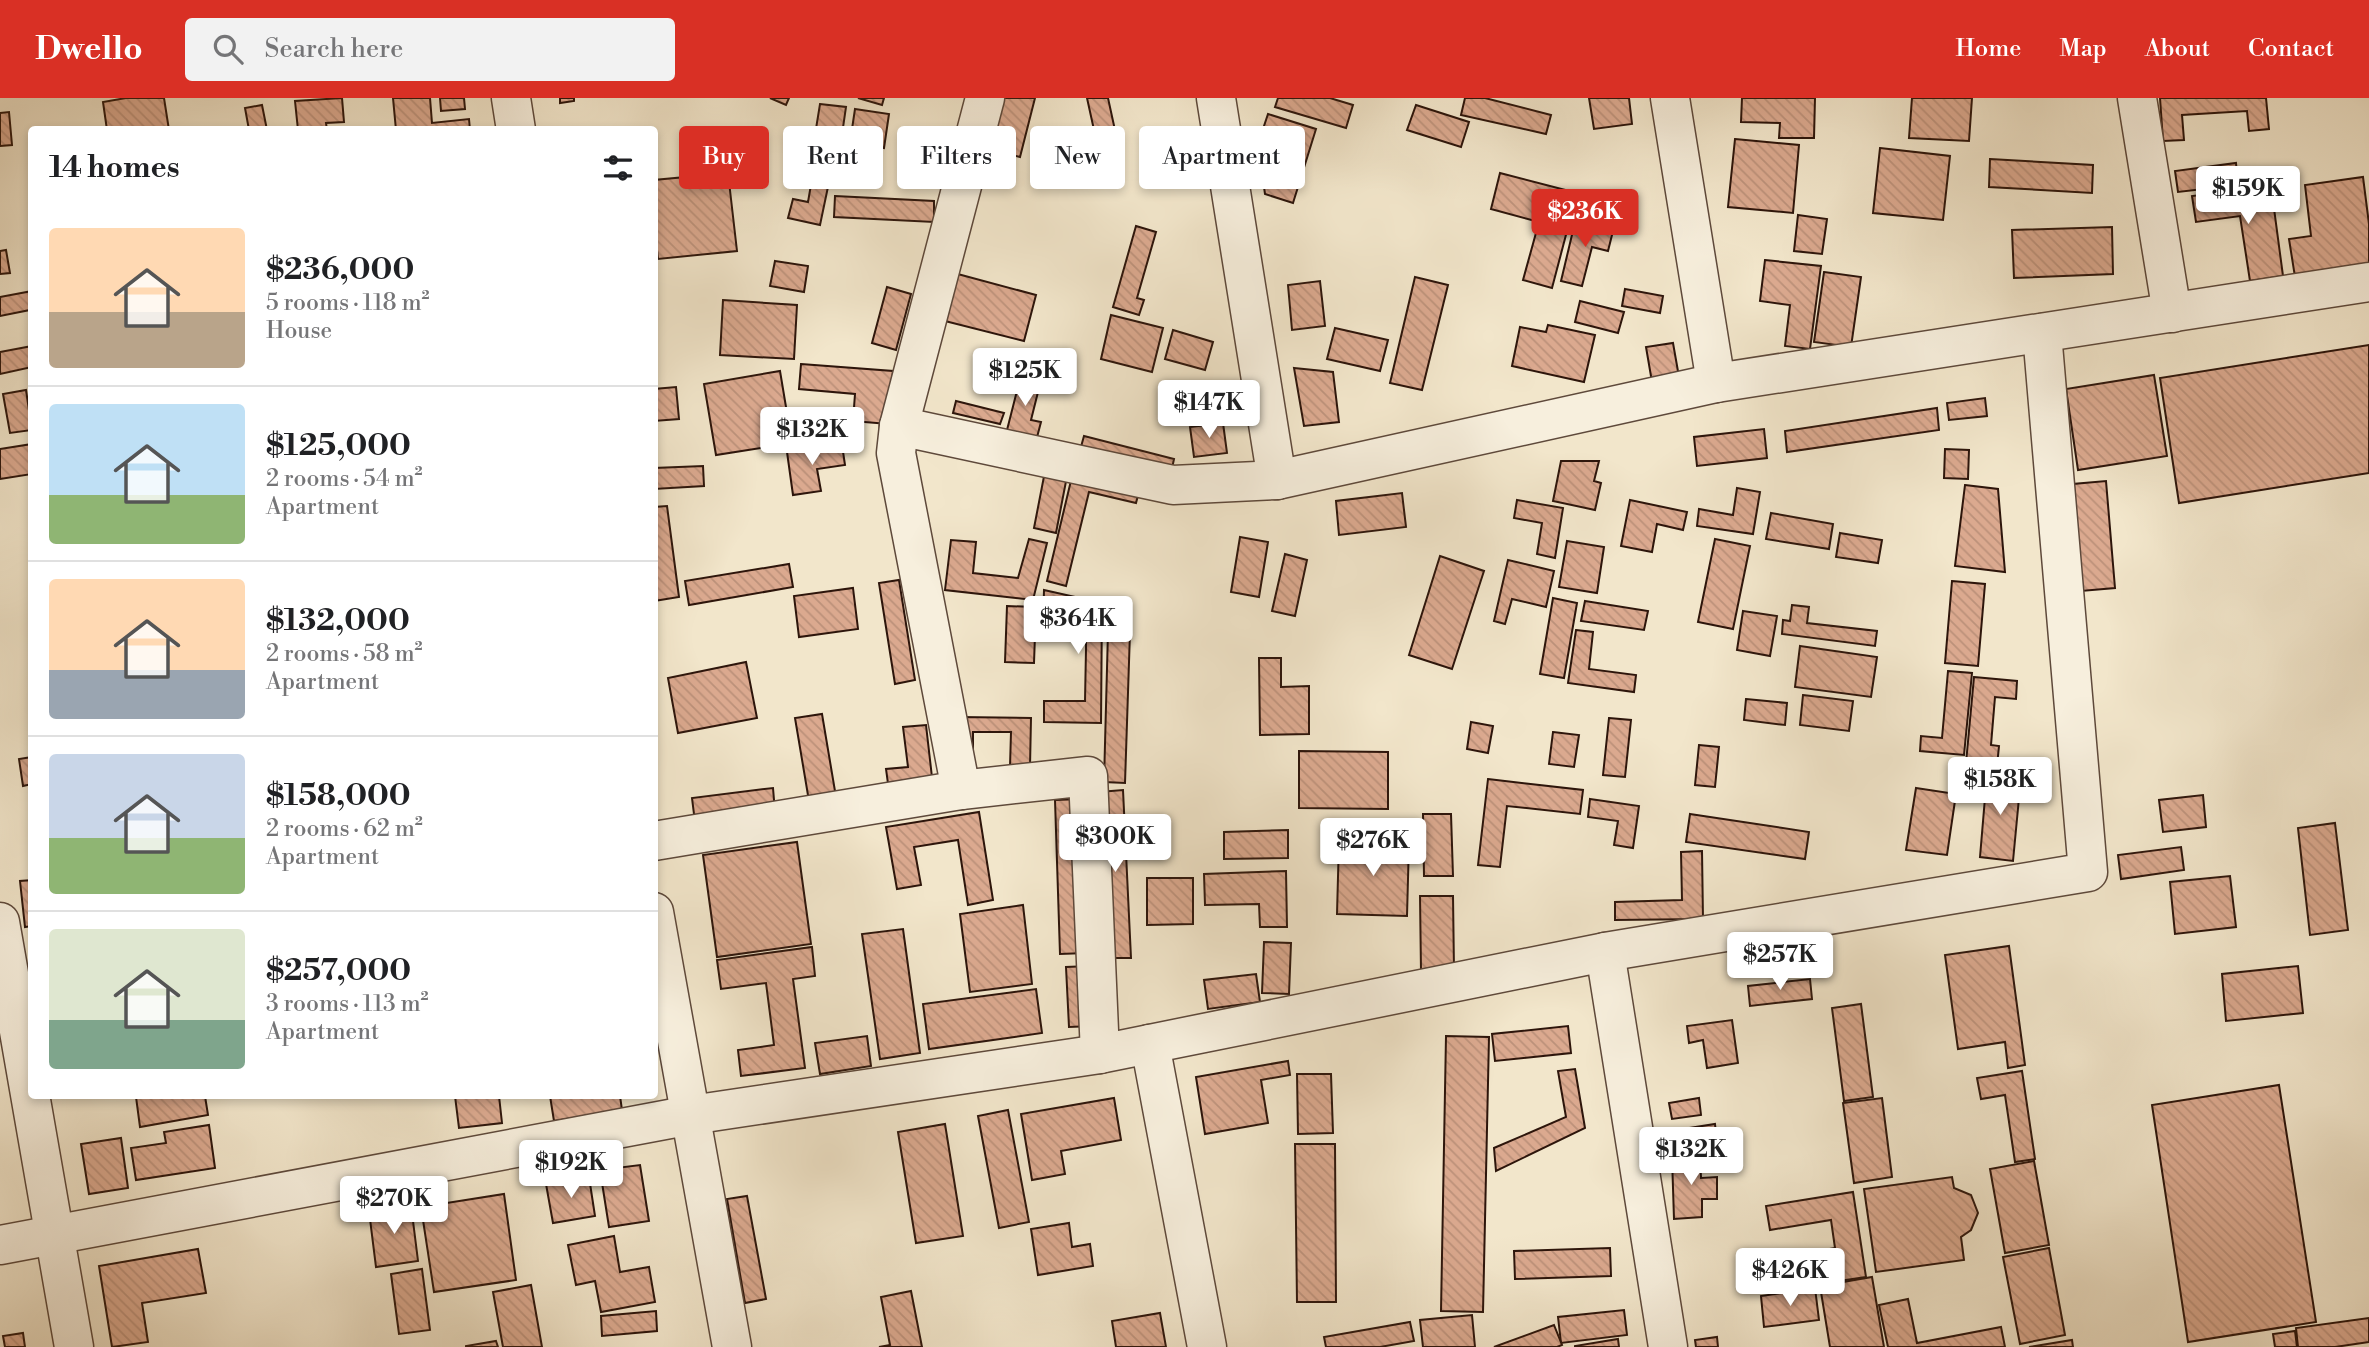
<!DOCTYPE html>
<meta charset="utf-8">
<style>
body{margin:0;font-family:"Libre Bodoni",serif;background:#f2f2f2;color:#202124;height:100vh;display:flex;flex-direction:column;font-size:26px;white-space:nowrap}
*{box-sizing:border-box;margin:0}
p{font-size:23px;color:#757577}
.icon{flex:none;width:38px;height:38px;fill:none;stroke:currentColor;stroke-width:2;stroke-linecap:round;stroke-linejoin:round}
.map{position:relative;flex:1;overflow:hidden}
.details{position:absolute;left:28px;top:28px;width:630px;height:973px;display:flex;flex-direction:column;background:#fff;border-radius:7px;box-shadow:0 4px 10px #0003}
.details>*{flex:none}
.guide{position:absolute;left:679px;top:28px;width:665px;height:63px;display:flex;gap:14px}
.price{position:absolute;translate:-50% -60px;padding:0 16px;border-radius:7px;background:#fff;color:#222;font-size:23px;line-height:46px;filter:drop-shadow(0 2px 4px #0008)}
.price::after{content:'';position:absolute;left:50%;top:42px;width:21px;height:16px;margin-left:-10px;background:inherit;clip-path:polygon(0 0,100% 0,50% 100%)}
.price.on{background:#d93025;color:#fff}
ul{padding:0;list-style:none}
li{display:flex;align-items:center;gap:21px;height:175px;padding:0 21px}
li+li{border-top:2px solid #e0e0e0}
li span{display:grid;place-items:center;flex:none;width:196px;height:140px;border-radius:7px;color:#555}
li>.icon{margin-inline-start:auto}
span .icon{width:84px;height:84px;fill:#fffc;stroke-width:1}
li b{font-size:30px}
h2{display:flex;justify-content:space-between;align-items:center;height:84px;padding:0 21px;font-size:30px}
.tag{padding:0 24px;border-radius:7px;background:#fff;box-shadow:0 4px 10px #0003;font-size:24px;line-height:63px}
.tag.on{background:#d93025;color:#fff}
header{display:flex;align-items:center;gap:42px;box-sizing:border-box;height:98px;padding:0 35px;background:#d93025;color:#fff}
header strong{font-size:33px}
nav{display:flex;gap:38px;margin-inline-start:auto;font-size:24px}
.search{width:490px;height:63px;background:#f2f2f2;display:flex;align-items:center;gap:18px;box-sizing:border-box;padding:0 24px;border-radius:7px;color:#757577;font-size:26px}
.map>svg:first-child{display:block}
.building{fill:url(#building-back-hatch);stroke:#2d150b;stroke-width:2}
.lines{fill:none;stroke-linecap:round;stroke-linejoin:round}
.minor-casing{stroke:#5e493b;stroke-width:41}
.minor{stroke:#f7efdd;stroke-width:38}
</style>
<header>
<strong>Dwello</strong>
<div class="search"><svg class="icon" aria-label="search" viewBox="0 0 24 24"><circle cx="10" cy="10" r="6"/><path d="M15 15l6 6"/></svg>Search here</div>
<nav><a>Home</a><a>Map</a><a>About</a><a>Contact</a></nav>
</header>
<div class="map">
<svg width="2369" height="1249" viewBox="0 0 2369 1249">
<defs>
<pattern id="building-back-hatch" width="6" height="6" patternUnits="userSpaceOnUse" patternTransform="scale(1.75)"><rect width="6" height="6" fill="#dba98f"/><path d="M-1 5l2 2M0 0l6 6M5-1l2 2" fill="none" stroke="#bc917a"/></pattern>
</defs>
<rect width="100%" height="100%" fill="#f2e6cb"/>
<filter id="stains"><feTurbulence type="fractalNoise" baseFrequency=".00286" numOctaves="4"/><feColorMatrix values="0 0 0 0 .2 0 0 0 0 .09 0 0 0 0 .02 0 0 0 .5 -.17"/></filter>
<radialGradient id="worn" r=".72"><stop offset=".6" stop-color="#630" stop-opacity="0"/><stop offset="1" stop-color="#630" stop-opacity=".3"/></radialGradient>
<g class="building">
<polygon points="126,0 164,0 169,32 107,32 103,4"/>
<polygon points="342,0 344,24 326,25 327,32 298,32 295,3"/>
<polygon points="393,0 430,0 432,25 469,21 470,32 396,32"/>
<polygon points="440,0 464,0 465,11 441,13"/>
<polygon points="560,0 574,0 574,3 560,5"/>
<polygon points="770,0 789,0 786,7"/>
<polygon points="858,0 884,0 882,7"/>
<polygon points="996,0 1035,0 1020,59 984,50"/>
<polygon points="1087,0 1108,0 1123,69 1103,73"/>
<polygon points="1278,0 1330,0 1353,7 1346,30 1275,9"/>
<polygon points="1465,0 1485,0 1551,17 1546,36 1461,17"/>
<polygon points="1589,0 1629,0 1632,26 1594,31"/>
<polygon points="1742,0 1815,0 1814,40 1779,40 1780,25 1741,24"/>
<polygon points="1912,0 1972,0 1969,43 1909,40"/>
<polygon points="2160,0 2266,0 2269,31 2249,33 2247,13 2182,17 2184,42 2163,43"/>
<polygon points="820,6 846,9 836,78 809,74"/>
<polygon points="262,7 267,32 249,32 245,10"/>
<polygon points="1416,7 1469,24 1461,49 1407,32"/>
<polygon points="855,11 889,16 884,50 864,47 860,80 845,78"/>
<polygon points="9,14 12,47 0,48 0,15"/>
<polygon points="1268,16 1316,31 1293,105 1265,96 1258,46"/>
<polygon points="1185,34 1191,71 1161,75 1156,38"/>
<polygon points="1735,41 1799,47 1793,115 1728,109"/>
<polygon points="1880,50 1950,58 1943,122 1873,115"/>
<polygon points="1990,61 2093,67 2092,95 1989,89"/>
<polygon points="2236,65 2238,87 2178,94 2175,73"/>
<polygon points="728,75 737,153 658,161 654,125 654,82"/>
<polygon points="1500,75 1577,95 1552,190 1523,182 1539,124 1491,111"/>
<polygon points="2363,79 2369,126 2369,169 2295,179 2289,141 2311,138 2305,87"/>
<polygon points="812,81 829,84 820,127 788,120 793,101 808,104"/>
<polygon points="2271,88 2283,178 2250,183 2240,118 2196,124 2192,98"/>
<polygon points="835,98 934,103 934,124 834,119"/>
<polygon points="1798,117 1827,121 1822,156 1794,153"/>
<polygon points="1576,120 1614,129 1608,153 1592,149 1582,188 1561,183"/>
<polygon points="1136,128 1156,134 1137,200 1144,202 1139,217 1113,209"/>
<polygon points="2112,129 2113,176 2014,180 2012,132"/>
<polygon points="6,152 10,175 0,176 0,153"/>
<polygon points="1765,162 1821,168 1810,251 1785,248 1790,207 1760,203"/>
<polygon points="775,163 808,168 804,194 770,188"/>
<polygon points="1824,174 1861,179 1851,249 1814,244"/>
<polygon points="954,175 1036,197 1024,243 941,222"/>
<polygon points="1415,179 1448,187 1422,292 1390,285"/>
<polygon points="1320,183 1325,228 1292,232 1288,187"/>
<polygon points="887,189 911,196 896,252 872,245"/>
<polygon points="1625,191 1663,198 1660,215 1622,208"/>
<polygon points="32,193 32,218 30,212 0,218 0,199"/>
<polygon points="723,202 797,207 794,261 720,257"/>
<polygon points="1580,203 1624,214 1618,235 1575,224"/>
<polygon points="1111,217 1163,230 1152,274 1101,261"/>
<polygon points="1548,227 1595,237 1584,284 1512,268 1520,229 1546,234"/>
<polygon points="1335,230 1388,242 1380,273 1327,261"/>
<polygon points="1173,232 1213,244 1205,272 1165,261"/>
<polygon points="1673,245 1679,279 1652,284 1646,249"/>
<polygon points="2369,247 2369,375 2179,405 2160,280"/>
<polygon points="32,248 32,269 0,276 0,254"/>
<polygon points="801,266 893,273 888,326 853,323 855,296 799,291"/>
<polygon points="1294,270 1333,274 1339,324 1304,328"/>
<polygon points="780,273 792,345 716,357 704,286"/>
<polygon points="1022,273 1042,278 1031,322 1041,324 1036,343 1006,336"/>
<polygon points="2154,277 2167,358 2078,372 2066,291"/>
<polygon points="676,289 679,321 654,323 654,291"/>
<polygon points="26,292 32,332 10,335 3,296"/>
<polygon points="1985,300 1987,318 1949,322 1947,305"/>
<polygon points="956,303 1004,315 1000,326 953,315"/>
<polygon points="1937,310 1939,332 1787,354 1785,333"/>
<polygon points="1223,325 1227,355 1194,359 1190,329"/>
<polygon points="1764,331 1767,360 1697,368 1694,339"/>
<polygon points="1084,338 1174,361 1170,380 1079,356"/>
<polygon points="32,346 32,376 0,381 0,351"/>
<polygon points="842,347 845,367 817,371 821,393 793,397 787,354"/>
<polygon points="1945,351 1969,352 1968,381 1944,380"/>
<polygon points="1561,363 1599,363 1594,383 1601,385 1595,412 1553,403"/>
<polygon points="703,368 704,388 654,391 654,370"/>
<polygon points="1046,368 1068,373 1056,435 1034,430"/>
<polygon points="1074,370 1141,386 1136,405 1089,394 1066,488 1047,483"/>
<polygon points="2106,383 2115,490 2081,493 2073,386"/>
<polygon points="1965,387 1998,391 2005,474 1955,468"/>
<polygon points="1737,390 1760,394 1753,436 1697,428 1699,411 1733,417"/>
<polygon points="1402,395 1406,429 1339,437 1336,403"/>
<polygon points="1517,402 1563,410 1555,460 1537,456 1542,425 1514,420"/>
<polygon points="1630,402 1687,414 1683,432 1657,426 1652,454 1621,448"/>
<polygon points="667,408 679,499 654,503 654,409"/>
<polygon points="1771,415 1833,426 1829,451 1766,441"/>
<polygon points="1840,435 1882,442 1878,465 1836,459"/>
<polygon points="1240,439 1268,444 1259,499 1231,494"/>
<polygon points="1029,441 1047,445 1033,502 945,492 951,442 976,444 973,475 1018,480"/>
<polygon points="1715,441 1750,448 1733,531 1698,524"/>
<polygon points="1567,443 1604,449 1597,495 1559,489"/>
<polygon points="1285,456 1307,462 1295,518 1272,513"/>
<polygon points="1440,458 1484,473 1452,571 1409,557"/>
<polygon points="1508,462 1554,473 1546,509 1512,501 1505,526 1494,523"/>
<polygon points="789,466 793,489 689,507 685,483"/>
<polygon points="899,482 915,582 895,586 879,485"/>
<polygon points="1952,483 1985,486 1978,568 1945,565"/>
<polygon points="853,490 858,531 799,539 794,498"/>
<polygon points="1044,492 1102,505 1101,625 1044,624 1044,603 1085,603 1086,551 1086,529 1043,528"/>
<polygon points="1553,500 1577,505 1564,580 1540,576"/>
<polygon points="1585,503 1648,513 1644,532 1581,523"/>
<polygon points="1792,507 1809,509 1807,525 1877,533 1875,548 1782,536 1783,522 1790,523"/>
<polygon points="1007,508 1036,509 1034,565 1005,564"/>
<polygon points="1743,513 1777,518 1770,558 1737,552"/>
<polygon points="1576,532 1593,534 1589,571 1636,577 1634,594 1568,585"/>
<polygon points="1108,533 1130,534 1125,685 1104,684"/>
<polygon points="1800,548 1877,559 1871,599 1795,589"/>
<polygon points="1259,560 1281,560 1281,589 1309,588 1309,636 1260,637"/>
<polygon points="746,564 757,620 678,635 668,580"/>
<polygon points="1948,573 1972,575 1964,657 1920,653 1921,638 1942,640"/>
<polygon points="1974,579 2017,583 2016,601 1995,599 1991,647 1999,648 1997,668 1966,665"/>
<polygon points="1803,597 1853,603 1849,633 1800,627"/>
<polygon points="1746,601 1787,605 1785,627 1744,622"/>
<polygon points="822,616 837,705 810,709 795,620"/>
<polygon points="958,619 1031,620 1030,669 1010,669 1011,634 973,634 973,653 958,653"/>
<polygon points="1609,620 1631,622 1625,679 1603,677"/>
<polygon points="1471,624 1493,628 1488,655 1467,651"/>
<polygon points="926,627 933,688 889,693 886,671 908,669 903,629"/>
<polygon points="1553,634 1579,637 1574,669 1549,666"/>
<polygon points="1699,647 1719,649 1715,689 1695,687"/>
<polygon points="1299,653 1388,654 1388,711 1299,710"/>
<polygon points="32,659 32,686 23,688 19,661"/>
<polygon points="1987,676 2021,679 2013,763 1980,759"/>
<polygon points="1488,681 1583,692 1580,716 1507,708 1500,769 1478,767"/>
<polygon points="773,690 775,714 695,724 692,700"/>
<polygon points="1916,690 1956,696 1947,757 1906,752"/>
<polygon points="1123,692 1131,860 1107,860 1099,694"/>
<polygon points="2203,697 2206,729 2163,734 2159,702"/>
<polygon points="1081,701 1086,855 1060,856 1055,702"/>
<polygon points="1590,701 1639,708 1633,750 1614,747 1618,723 1588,719"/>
<polygon points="979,714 993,802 968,807 958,742 914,749 921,787 897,791 886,729"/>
<polygon points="1423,716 1451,716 1453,778 1424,778"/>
<polygon points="1690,716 1809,734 1805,761 1686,744"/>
<polygon points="2335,725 2348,832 2310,837 2298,730"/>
<polygon points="1288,732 1288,760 1224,761 1224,734"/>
<polygon points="1339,742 1409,744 1407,818 1337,816"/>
<polygon points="797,744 811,846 717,859 703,757"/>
<polygon points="2181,749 2184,772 2121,781 2118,757"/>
<polygon points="1702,753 1703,821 1615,822 1615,804 1682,802 1681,754"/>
<polygon points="1286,773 1287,829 1260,829 1259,806 1205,807 1204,776"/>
<polygon points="2230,778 2236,829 2175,836 2170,784"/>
<polygon points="1147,780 1193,780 1193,826 1147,827"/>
<polygon points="32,782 32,828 25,829 20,783"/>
<polygon points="1420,798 1453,798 1454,872 1421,873"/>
<polygon points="1023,807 1032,886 970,894 960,816"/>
<polygon points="903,831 920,955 880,961 862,836"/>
<polygon points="1264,844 1291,845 1289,896 1262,895"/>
<polygon points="2009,848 2025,967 2008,970 2005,944 1958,951 1945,857"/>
<polygon points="812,849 815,878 793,881 805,970 741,978 738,952 774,947 766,885 721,891 717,862"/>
<polygon points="1090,868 1093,928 1069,929 1066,869"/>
<polygon points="2298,868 2303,915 2226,923 2222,876"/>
<polygon points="1256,876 1260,904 1208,911 1204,882"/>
<polygon points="1810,881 1812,901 1750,908 1748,888"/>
<polygon points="1036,891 1042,935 929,951 923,906"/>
<polygon points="1861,906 1873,999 1844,1003 1832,910"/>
<polygon points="1732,922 1738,965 1707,970 1703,942 1689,945 1687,928"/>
<polygon points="1568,928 1571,955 1495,963 1492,936"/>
<polygon points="867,938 871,968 820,976 815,945"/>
<polygon points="1446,938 1489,939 1483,1214 1441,1213"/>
<polygon points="1288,963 1290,977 1261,982 1268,1025 1205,1036 1196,979"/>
<polygon points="1575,971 1585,1030 1496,1073 1494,1050 1566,1019 1558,973"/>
<polygon points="2022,973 2035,1061 2015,1064 2005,997 1981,1001 1977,980"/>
<polygon points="1297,976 1331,976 1333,1035 1298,1036"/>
<polygon points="2279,987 2316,1224 2188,1244 2152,1007"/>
<polygon points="145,998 205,998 208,1017 140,1029 136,999"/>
<polygon points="455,998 499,998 502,1025 459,1030"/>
<polygon points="550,998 620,998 622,1012 554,1023"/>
<polygon points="1114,1000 1121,1042 1061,1053 1065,1076 1032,1082 1021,1016"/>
<polygon points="1699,1000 1701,1017 1672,1021 1669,1005"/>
<polygon points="1882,1000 1892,1079 1854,1085 1843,1005"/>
<polygon points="1008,1012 1029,1124 999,1130 978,1018"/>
<polygon points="945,1026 963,1138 916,1145 898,1034"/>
<polygon points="1715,1026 1717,1045 1655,1055 1651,1036"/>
<polygon points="209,1027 215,1070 136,1082 131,1050 166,1045 164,1034"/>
<polygon points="121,1040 128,1090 89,1096 81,1046"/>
<polygon points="1295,1046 1335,1046 1336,1204 1297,1204"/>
<polygon points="1700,1058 1701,1080 1717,1079 1717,1101 1702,1101 1702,1119 1674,1121 1672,1059"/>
<polygon points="2034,1063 2049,1147 2005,1155 1990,1071"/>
<polygon points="640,1067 649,1123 609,1129 600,1072"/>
<polygon points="589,1079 595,1118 553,1125 546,1086"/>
<polygon points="1952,1079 1954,1090 1971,1097 1978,1115 1971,1132 1961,1139 1964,1162 1876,1174 1864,1091"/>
<polygon points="1853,1094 1866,1179 1812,1187 1807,1155 1835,1150 1831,1122 1770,1132 1766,1108"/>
<polygon points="504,1096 516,1182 434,1194 421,1109"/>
<polygon points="747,1098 766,1201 745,1205 727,1101"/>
<polygon points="411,1107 418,1163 376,1169 369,1113"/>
<polygon points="1069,1125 1072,1149 1090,1146 1093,1168 1038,1177 1031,1131"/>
<polygon points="614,1138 620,1174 649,1169 655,1204 601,1214 595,1183 576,1187 568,1147"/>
<polygon points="1610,1150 1611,1178 1515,1181 1514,1153"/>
<polygon points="2049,1150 2065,1237 2020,1246 2003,1159"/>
<polygon points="198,1151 206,1195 142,1205 148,1244 112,1249 99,1168"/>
<polygon points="422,1171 430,1232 399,1236 391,1176"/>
<polygon points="1872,1179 1884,1249 1830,1249 1820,1188"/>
<polygon points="531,1187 542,1249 503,1249 493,1194"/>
<polygon points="1815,1190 1819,1222 1764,1229 1761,1198"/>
<polygon points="911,1193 922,1249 879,1249 890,1247 881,1199"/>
<polygon points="1908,1201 1917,1245 2001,1229 2005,1249 1888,1249 1879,1207"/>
<polygon points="1624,1212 1627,1237 1561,1245 1558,1219"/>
<polygon points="656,1213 657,1233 602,1238 601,1218"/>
<polygon points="1160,1215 1166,1249 1116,1249 1112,1223"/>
<polygon points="1472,1217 1475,1249 1423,1249 1420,1222"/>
<polygon points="2369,1220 2369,1244 2335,1249 2298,1249 2296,1230"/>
<polygon points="1410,1224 1414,1243 1380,1249 1326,1249 1324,1239"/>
<polygon points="1554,1227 1562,1247 1557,1249 1494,1249"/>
<polygon points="2295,1233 2297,1249 2275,1249 2273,1236"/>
<polygon points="23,1235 25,1249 5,1249 3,1238"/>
<polygon points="1717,1239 1718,1249 1696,1249 1695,1242"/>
<polygon points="1618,1241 1619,1249 1575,1249 1575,1248"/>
<polygon points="2072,1242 2073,1249 2029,1249"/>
<polygon points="496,1243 498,1249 466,1249 466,1248"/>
</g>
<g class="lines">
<defs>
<g id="minor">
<polyline points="511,0 516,32"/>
<polyline points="1216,0 1277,382"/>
<polyline points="1670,0 1716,285"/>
<polyline points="2137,0 2172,215"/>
<polyline points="899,328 1173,387 1277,382 1716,285 2369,184"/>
<polyline points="961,692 896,355 899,328 985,0"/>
<polyline points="654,743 961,692 1088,678 1100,956"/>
<polyline points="654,814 732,1249"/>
<polyline points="0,824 74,1249"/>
<polyline points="1605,854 1668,1249"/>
<polyline points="1150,946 1207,1249"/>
<polyline points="0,1147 691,1017 1100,956 1605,854 2088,774 2042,235"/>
</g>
</defs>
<use href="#minor" class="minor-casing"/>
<use href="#minor" class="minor"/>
</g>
<rect width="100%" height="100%" filter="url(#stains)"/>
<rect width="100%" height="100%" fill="url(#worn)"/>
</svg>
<b class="price" style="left:2248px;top:128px">$159K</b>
<b class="price on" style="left:1585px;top:151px">$236K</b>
<b class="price" style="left:1025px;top:310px">$125K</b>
<b class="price" style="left:1209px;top:342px">$147K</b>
<b class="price" style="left:812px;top:369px">$132K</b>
<b class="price" style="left:1078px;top:558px">$364K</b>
<b class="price" style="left:2000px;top:719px">$158K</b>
<b class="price" style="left:1115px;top:776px">$300K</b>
<b class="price" style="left:1373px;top:780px">$276K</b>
<b class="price" style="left:1780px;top:894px">$257K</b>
<b class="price" style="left:1691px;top:1089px">$132K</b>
<b class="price" style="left:571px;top:1102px">$192K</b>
<b class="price" style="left:394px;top:1138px">$270K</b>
<b class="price" style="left:1790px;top:1210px">$426K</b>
<div class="guide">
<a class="tag on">Buy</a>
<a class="tag">Rent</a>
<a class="tag">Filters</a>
<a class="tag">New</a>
<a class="tag">Apartment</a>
</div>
<section class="details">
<h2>14 homes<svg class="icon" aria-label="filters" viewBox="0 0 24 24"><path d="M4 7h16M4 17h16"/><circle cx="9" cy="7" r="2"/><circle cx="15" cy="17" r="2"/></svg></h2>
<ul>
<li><span style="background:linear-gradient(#ffd9b3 60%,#b9a48a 0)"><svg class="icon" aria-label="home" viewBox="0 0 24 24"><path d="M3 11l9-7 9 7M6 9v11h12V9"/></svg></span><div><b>$236,000</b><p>5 rooms · 118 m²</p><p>House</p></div></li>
<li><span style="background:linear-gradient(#bfe0f5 65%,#8fb573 0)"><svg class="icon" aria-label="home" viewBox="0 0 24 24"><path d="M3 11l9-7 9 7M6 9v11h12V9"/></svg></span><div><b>$125,000</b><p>2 rooms · 54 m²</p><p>Apartment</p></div></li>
<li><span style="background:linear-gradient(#ffd9b3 65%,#9aa5b1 0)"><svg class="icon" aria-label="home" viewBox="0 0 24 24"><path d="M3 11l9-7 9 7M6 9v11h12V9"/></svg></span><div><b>$132,000</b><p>2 rooms · 58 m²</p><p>Apartment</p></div></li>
<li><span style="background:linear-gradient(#c9d6e8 60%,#8fb573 0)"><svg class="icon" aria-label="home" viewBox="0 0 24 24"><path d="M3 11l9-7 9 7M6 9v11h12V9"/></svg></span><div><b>$158,000</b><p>2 rooms · 62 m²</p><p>Apartment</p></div></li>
<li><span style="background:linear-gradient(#dfe7d0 65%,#7fa58c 0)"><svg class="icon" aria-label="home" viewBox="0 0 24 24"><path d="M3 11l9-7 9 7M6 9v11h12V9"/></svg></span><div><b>$257,000</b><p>3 rooms · 113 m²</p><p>Apartment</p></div></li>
</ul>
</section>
</div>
